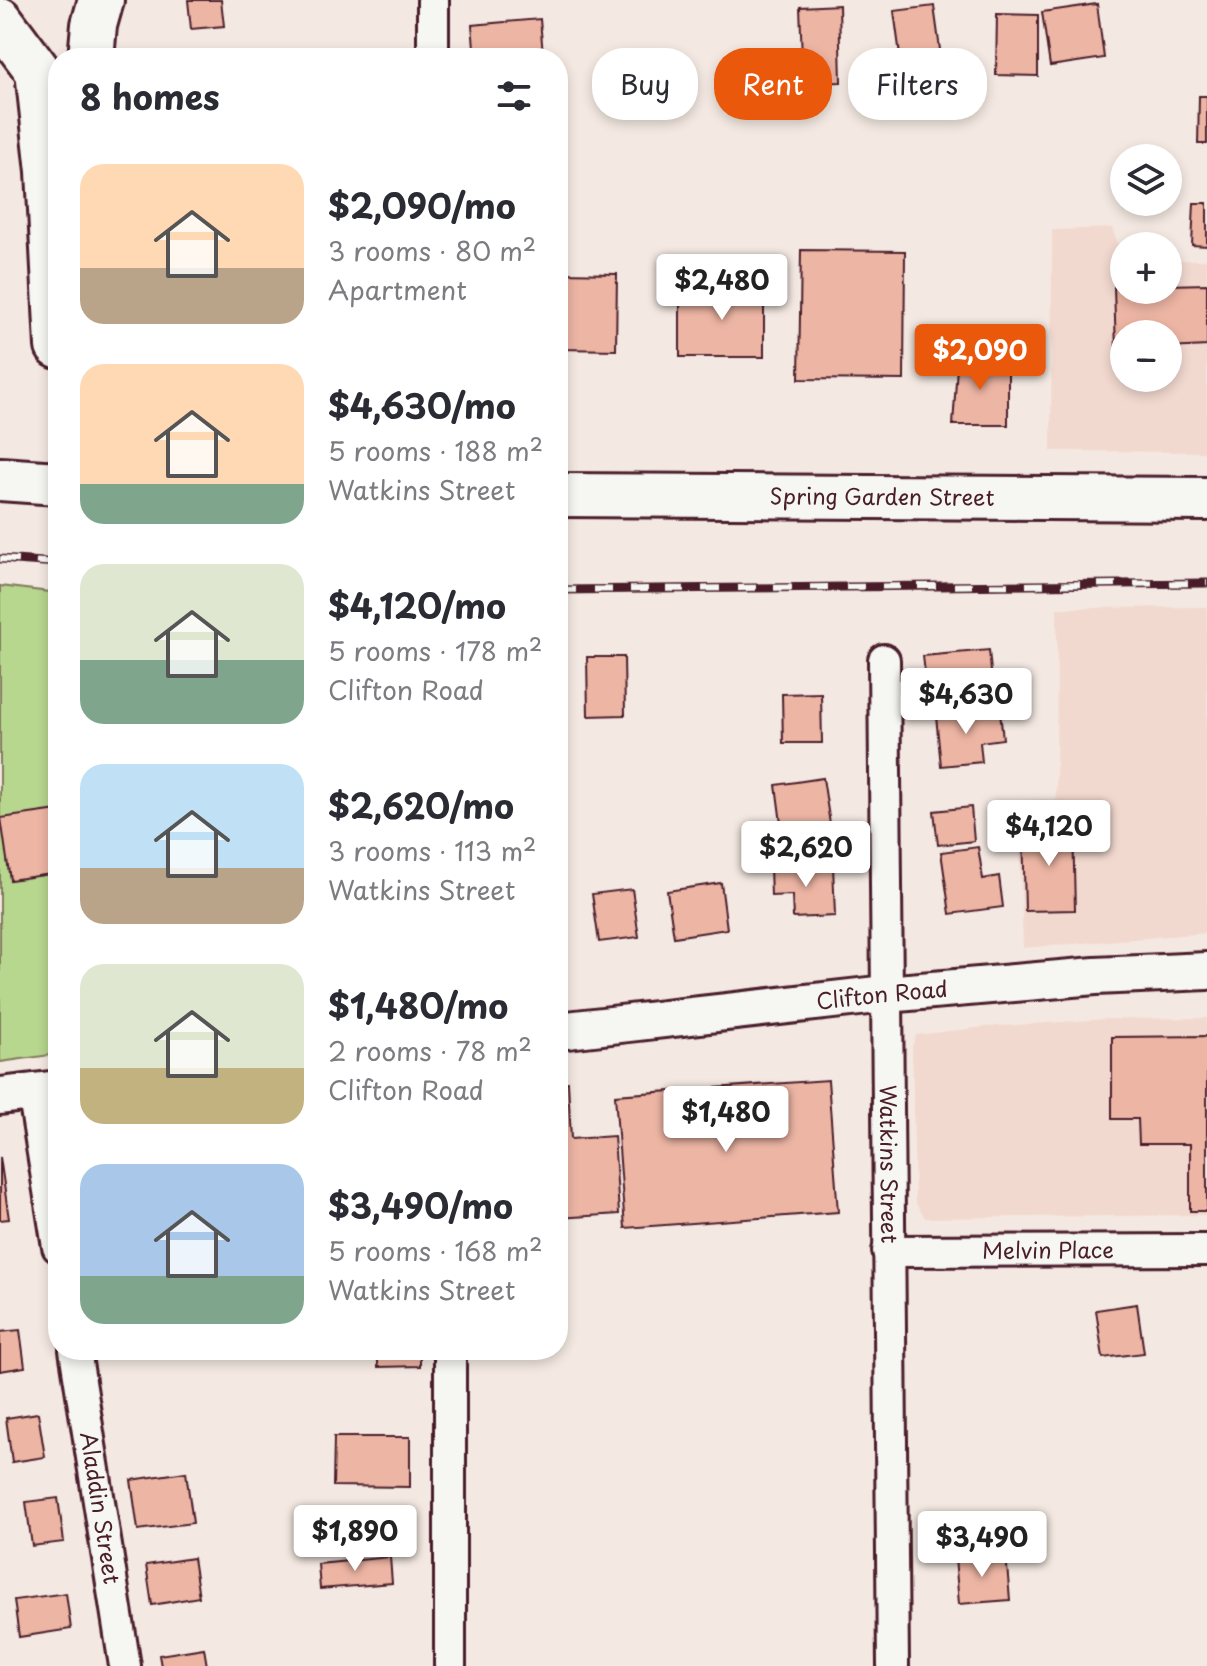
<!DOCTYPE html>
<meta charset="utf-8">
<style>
body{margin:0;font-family:"Playpen Sans",sans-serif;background:#f7f7f7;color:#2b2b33;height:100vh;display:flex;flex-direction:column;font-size:30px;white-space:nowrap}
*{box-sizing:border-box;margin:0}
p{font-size:26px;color:#7c7c81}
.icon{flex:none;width:44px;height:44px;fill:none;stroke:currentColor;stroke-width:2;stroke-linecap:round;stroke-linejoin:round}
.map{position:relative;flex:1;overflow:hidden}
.side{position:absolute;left:48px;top:48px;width:520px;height:1312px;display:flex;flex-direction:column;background:#fff;border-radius:32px;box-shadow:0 4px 12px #0003}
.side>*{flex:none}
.guide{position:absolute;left:592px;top:48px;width:494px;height:72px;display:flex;gap:16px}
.fabs{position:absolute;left:1110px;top:144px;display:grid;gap:16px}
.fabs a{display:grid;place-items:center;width:72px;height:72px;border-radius:50%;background:#fff;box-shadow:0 4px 12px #0003;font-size:40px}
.price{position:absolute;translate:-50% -68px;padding:0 18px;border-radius:8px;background:#fff;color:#222;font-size:26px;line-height:52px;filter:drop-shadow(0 2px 4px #0008)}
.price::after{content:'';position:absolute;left:50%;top:48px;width:24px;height:18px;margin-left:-12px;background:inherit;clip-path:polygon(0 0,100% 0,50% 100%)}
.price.current{background:#ea580c;color:#fff}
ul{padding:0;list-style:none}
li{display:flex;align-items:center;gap:24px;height:200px;padding:0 32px}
li span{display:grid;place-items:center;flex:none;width:224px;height:160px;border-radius:24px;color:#555}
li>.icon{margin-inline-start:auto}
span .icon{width:96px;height:96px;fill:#fffc;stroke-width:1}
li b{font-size:34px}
h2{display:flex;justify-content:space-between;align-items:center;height:96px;padding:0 32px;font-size:34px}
.pill{padding:0 28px;border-radius:32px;background:#fff;box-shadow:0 4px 12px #0003;font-size:28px;line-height:72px}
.pill.current{background:#ea580c;color:#fff}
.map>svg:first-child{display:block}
.built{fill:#f2d9cf;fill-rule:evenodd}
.green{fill:#b7d68e;stroke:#807a5c;stroke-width:2}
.building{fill:#edb5a4;stroke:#4a1f2b;stroke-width:2}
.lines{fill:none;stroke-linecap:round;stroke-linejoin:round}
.minor-casing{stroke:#4a1f2b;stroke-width:36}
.tertiary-casing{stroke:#4a1f2b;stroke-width:42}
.secondary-casing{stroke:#4a1f2b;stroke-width:48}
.motorway-casing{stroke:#4a1f2b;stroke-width:50}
.minor{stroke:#f6f6f2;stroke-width:30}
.tertiary{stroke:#f6f6f2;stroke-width:36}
.secondary{stroke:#f6f6f2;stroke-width:42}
.motorway{stroke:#f6f6f2;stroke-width:44}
.rail-casing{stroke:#4a1f2b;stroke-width:9}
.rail{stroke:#f6f6f2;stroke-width:6;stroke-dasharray:18;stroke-linecap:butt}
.labels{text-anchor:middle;stroke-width:6;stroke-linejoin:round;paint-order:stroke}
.street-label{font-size:22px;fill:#4a1f2b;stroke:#f6f6f2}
</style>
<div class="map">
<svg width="1207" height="1666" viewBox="0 0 1207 1666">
<rect width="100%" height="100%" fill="#f4e9e2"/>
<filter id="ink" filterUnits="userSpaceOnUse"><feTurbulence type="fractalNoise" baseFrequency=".0125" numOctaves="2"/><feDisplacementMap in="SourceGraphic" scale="16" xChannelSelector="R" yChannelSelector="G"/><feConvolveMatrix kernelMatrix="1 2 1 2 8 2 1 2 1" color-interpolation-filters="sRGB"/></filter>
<g filter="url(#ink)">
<g class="built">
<path d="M 1112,228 L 1124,259 L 1124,290 L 1168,290 L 1168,260 L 1207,260 L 1207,452 L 1051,451 L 1052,230 ZM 1124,334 L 1168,334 L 1168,378 L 1124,378 Z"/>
<polygon points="1207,607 1207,933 1023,948 1018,800 1056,799 1057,608"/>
<polygon points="1207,1018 1207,1215 925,1218 915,1202 912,1047 916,1035 983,1027 1106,1019"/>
</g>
<polygon class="green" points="0,586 58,593 58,1054 0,1062"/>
<g class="building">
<polygon points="188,0 221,0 224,26 191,29"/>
<polygon points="1097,4 1104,58 1050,66 1042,12"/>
<polygon points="839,5 841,82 803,83 800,7"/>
<polygon points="934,6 942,64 902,70 894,11"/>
<polygon points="997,14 1038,15 1038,76 996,75"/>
<polygon points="540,19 543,55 475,58 472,25"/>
<polygon points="1199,96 1207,96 1207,144 1198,144"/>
<polygon points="1194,203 1207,203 1207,246 1192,245"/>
<polygon points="801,250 905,251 904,380 799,379"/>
<polygon points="561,273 617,274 616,350 560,349"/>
<polygon points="1207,284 1207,346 1168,348 1168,334 1124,334 1124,349 1116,350 1114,287 1124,287 1124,290 1168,290 1168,285"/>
<polygon points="764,286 764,357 680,357 680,287"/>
<polygon points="958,352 987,352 987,369 1008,369 1008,425 953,425"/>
<polygon points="989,650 993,693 928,699 923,656"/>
<polygon points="587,657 624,657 625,715 588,716"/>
<polygon points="821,693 822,743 783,743 782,694"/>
<polygon points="1000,712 1003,739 980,742 982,762 941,766 936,716"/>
<polygon points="823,778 830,824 782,831 776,785"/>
<polygon points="971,807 974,841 938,845 934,811"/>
<polygon points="58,810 58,873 10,880 1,818"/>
<polygon points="1073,824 1075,910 1025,911 1023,826"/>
<polygon points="978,847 983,879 999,876 1003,907 950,914 941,852"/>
<polygon points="833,865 835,916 793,918 792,895 771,896 770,867"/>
<polygon points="721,883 727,929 674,937 667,891"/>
<polygon points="632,889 639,937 599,942 592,894"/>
<polygon points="1207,1036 1207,1211 1190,1211 1190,1144 1139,1144 1138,1119 1112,1119 1112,1037"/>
<polygon points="828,1080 838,1212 625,1228 615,1095"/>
<polygon points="568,1082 571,1139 614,1136 619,1214 558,1218 558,1083"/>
<polygon points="0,1157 9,1219 0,1220"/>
<polygon points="1137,1304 1144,1353 1103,1358 1096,1310"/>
<polygon points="20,1330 25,1367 0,1371 0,1332"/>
<polygon points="378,1350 420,1350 420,1366 378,1367"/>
<polygon points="38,1413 45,1457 12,1462 6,1418"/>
<polygon points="334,1437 410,1437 410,1487 333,1486"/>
<polygon points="186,1472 193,1523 138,1530 131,1480"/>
<polygon points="58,1498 64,1542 32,1546 26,1502"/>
<polygon points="1006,1554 1010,1600 959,1604 955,1558"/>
<polygon points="390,1557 392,1583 320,1589 318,1564"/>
<polygon points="193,1558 199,1597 152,1605 146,1565"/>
<polygon points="66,1593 71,1629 19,1637 14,1600"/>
<polygon points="204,1648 207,1666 161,1666 159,1655"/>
</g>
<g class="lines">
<defs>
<g id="minor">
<polyline points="433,0 433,58"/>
<path id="s1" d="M 884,660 L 893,1666"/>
<polyline points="33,1091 58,1247"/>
<path id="s2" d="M 888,1251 L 1207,1250"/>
<path id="s3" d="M 75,1350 L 125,1666"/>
<polyline points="450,1666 450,1350"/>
</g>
<g id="tertiary">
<path id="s4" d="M 558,1031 L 886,994 L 1095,976 L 1207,971"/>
<polyline points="0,1096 58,1089"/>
</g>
<g id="secondary">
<polyline points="0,479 58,483"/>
<path id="s5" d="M 558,495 L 1207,499"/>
</g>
<g id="motorway">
<polyline points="0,20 38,71 49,171 58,346"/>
<polyline points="91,58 94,25 101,0"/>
</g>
</defs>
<use href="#minor" class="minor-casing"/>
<use href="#tertiary" class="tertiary-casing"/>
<use href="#secondary" class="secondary-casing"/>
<use href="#motorway" class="motorway-casing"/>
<use href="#minor" class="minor"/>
<use href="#tertiary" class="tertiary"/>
<use href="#secondary" class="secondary"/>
<use href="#motorway" class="motorway"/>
<defs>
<g id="rail">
<polyline points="0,559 58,563"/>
<polyline points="558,590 1207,583"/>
</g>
</defs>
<use href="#rail" class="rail-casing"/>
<use href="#rail" class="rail"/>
</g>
</g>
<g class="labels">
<g class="street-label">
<text dy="8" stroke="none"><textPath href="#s5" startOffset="324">Spring Garden Street</textPath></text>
<text dy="8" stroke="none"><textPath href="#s4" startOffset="326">Clifton Road</textPath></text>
<text dy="8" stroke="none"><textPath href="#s1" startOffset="504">Watkins Street</textPath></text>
<text dy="8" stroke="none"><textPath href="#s2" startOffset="160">Melvin Place</textPath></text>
<text dy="8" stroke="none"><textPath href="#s3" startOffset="160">Aladdin Street</textPath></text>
</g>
</g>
</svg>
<div class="fabs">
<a><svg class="icon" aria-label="layers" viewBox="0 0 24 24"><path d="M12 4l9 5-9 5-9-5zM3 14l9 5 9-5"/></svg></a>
<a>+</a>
<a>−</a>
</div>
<b class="price" style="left:722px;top:322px">$2,480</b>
<b class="price current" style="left:980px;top:392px">$2,090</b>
<b class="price" style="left:966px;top:736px">$4,630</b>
<b class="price" style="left:1049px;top:868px">$4,120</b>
<b class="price" style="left:806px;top:889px">$2,620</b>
<b class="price" style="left:726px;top:1154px">$1,480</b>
<b class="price" style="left:355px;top:1573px">$1,890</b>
<b class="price" style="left:982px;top:1579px">$3,490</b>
<div class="guide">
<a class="pill">Buy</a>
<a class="pill current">Rent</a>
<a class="pill">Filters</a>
</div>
<section class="side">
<h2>8 homes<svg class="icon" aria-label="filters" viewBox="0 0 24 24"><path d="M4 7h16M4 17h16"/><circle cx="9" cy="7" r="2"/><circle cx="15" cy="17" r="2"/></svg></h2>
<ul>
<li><span style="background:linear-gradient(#ffd9b3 65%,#b9a48a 0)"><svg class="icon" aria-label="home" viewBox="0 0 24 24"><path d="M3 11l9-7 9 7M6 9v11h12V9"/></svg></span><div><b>$2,090/mo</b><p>3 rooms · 80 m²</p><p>Apartment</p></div></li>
<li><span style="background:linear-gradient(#ffd9b3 75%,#7fa58c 0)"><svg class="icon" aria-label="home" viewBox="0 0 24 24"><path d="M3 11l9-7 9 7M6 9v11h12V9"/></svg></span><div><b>$4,630/mo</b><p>5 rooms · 188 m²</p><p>Watkins Street</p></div></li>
<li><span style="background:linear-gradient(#dfe7d0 60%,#7fa58c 0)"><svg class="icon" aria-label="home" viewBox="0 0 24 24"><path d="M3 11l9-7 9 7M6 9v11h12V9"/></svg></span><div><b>$4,120/mo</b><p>5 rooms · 178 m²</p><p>Clifton Road</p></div></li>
<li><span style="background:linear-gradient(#bfe0f5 65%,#b9a48a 0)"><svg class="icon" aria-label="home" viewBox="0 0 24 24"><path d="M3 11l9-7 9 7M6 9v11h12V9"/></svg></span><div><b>$2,620/mo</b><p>3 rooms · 113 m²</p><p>Watkins Street</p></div></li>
<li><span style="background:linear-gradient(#dfe7d0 65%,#c2b280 0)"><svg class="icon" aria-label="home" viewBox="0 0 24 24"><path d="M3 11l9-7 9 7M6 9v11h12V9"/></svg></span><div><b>$1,480/mo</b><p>2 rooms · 78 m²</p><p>Clifton Road</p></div></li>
<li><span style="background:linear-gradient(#a9c7e8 70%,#7fa58c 0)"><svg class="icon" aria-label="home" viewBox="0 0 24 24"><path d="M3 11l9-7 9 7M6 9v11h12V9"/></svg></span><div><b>$3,490/mo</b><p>5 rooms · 168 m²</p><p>Watkins Street</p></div></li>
</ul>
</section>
</div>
